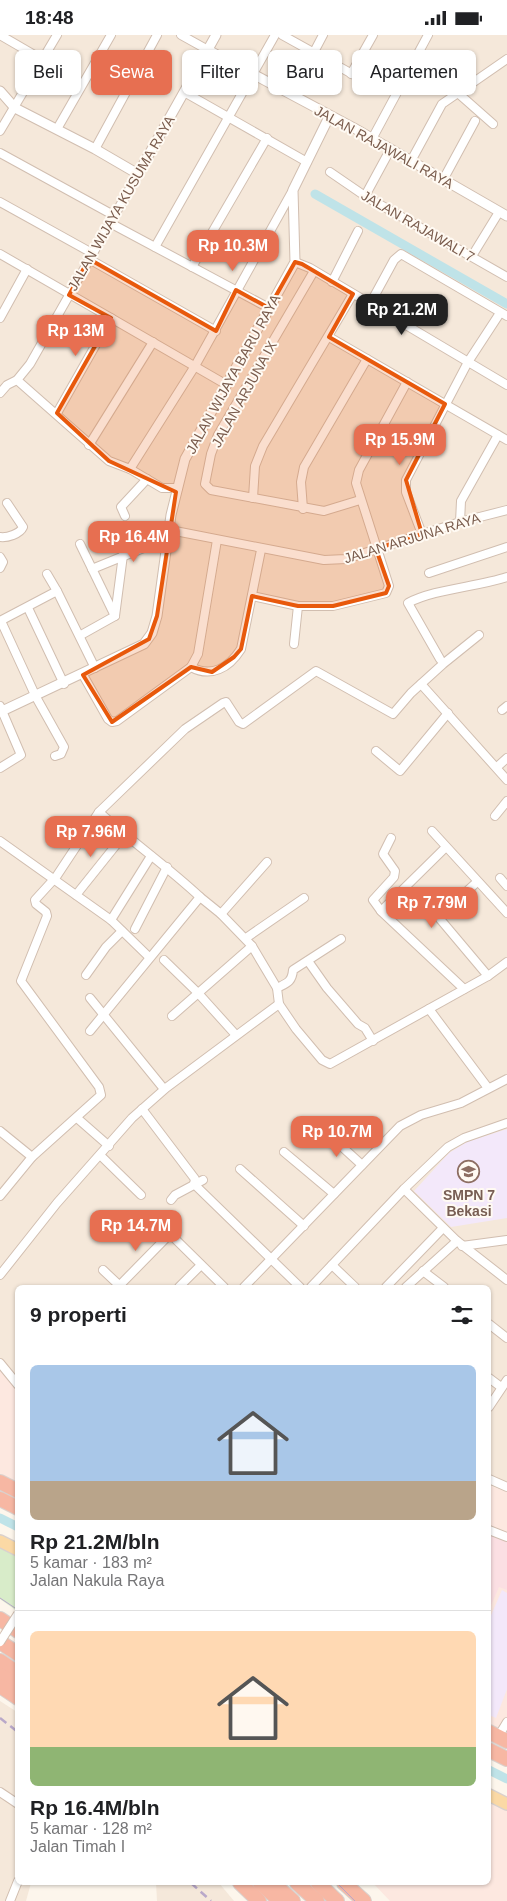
<!DOCTYPE html>
<html lang="id">
<meta charset="utf-8">
<style>
body{margin:0;font-family:Helvetica,sans-serif;background:#f6f6f6;color:#202124;height:100vh;display:flex;flex-direction:column;font-size:19px;white-space:nowrap}
*{box-sizing:border-box;margin:0}
p{font-size:16px;color:#757577}
.icon{flex:none;width:28px;height:28px;fill:none;stroke:currentColor;stroke-width:2;stroke-linecap:round;stroke-linejoin:round}
.map{position:relative;flex:1;overflow:hidden}
.drawer{position:absolute;left:15px;top:1250px;width:476px;height:600px;display:flex;flex-direction:column;background:#fff;border-radius:8px;box-shadow:0 1px 4px #0004}
.drawer>*{flex:none}
.banner{position:absolute;left:15px;top:15px;width:478px;height:45px;display:flex;gap:10px}
.price{position:absolute;translate:-50% -42px;padding:0 11px;border-radius:10px;background:#e76f51;color:#fff;font-size:16px;line-height:32px;filter:drop-shadow(0 1px 2px #0008)}
.price::after{content:'';position:absolute;left:50%;top:30px;width:15px;height:11px;margin-left:-8px;background:inherit;clip-path:polygon(0 0,100% 0,50% 100%)}
.price.selected{background:#222;color:#fff}
ul{padding:0;list-style:none}
li{display:grid;align-content:center;gap:10px;height:265px;padding:0 15px}
li+li{border-top:1px solid #e0e0e0}
li span{display:grid;place-items:center;height:155px;border-radius:8px;color:#555}
li>.icon{margin-inline-start:auto}
span .icon{width:90px;height:90px;fill:#fffc;stroke-width:1}
li b{font-size:21px}
h2{display:flex;justify-content:space-between;align-items:center;height:60px;padding:0 15px;font-size:21px}
.tag{padding:0 18px;border-radius:8px;background:#fff;box-shadow:0 1px 4px #0004;font-size:18px;line-height:45px}
.tag.selected{background:#e76f51;color:#fff}
.status{display:flex;justify-content:space-between;align-items:center;height:35px;padding:0 25px;background:#fff;direction:ltr}
.status svg{height:14px;fill:currentColor}
.map>svg:first-child{display:block}
.residential{fill:#f5e8da}
.commercial{fill:#fde8e0}
.education{fill:#f3e8fa}
.medical{fill:#fbdfe3}
.green{fill:#d8ecc9}
.lines{fill:none;stroke-linecap:round;stroke-linejoin:round}
.canal{stroke:#bfe3e8;stroke-width:9}
.minor-casing{stroke:#d1beb0;stroke-width:10}
.tertiary-casing{stroke:#d1beb0;stroke-width:11}
.primary-casing{stroke:#dad1cd;stroke-width:14}
.motorway-casing{stroke:#dad1cd;stroke-width:16}
.minor{stroke:#fff;stroke-width:8}
.tertiary{stroke:#fff;stroke-width:9}
.primary{stroke:#fbd9a5;stroke-width:11}
.motorway{stroke:#f7b7a3;stroke-width:14}
.tram{stroke:#b9a8c9;stroke-width:1}
.rail{stroke:#b9a8c9;stroke-width:2.5;stroke-dasharray:8 5;stroke-linecap:butt}
.minor-bridge-casing{stroke:#d1beb0;stroke-width:10;stroke-linecap:butt}
.minor-bridge{stroke:#fff;stroke-width:8}
.marked{fill:#e8590c;fill-opacity:0.2;stroke:#e8590c;stroke-width:4;stroke-linejoin:round}
.labels{text-anchor:middle;stroke-width:4;stroke-linejoin:round;paint-order:stroke}
.street-label{font-size:14px;fill:#7a5c4d;stroke:#fffaf3}
.education-label{font-size:14px;font-weight:bold;fill:#785e54;stroke:#fffaf3}
</style>
<div class="status"><b>18:48</b><svg viewBox="0 0 49 12"><path d="M0 12V9h3v3zM5 12V6h3v6zM10 12V3h3v9zM15 12V0h3v12zM26 1h20v11H26zM47 4h2v5h-2z"/></svg></div>
<div class="map">
<svg width="507" height="1866" viewBox="0 0 507 1866">
<rect width="100%" height="100%" fill="#fdf6ec"/>
<g class="residential">
<polygon points="0,0 507,0 507,1457 489,1450 489,1252 18,1252 17,1348 0,1336"/>
<polygon points="0,1666 17,1677 18,1848 31,1848 26,1866 0,1866"/>
<polygon points="156,1848 219,1848 234,1866 157,1866"/>
</g>
<g class="commercial">
<polygon points="0,1336 17,1348 17,1448 0,1439"/>
<polygon points="489,1450 507,1457 507,1687 501,1697 489,1691"/>
<polygon points="489,1763 507,1772 507,1866 390,1866 373,1848 489,1848"/>
</g>
<g class="education">
<polygon points="507,1094 507,1183 451,1192 414,1156 449,1118 467,1107"/>
<polygon points="502,1555 507,1558 507,1654 496,1683 489,1680 489,1585"/>
</g>
<polygon class="medical" points="489,1499 507,1506 507,1555 499,1552 489,1575"/>
<polygon class="green" points="0,1513 17,1522 17,1576 0,1564"/>
<g class="lines">
<g class="canal">
<polyline points="315,159 507,269"/>
<polyline points="0,1483 18,1492"/>
<polyline points="489,1735 507,1744"/>
</g>
<defs>
<g id="minor">
<polyline points="0,0 43,25"/>
<polyline points="181,0 208,15"/>
<polyline points="282,0 363,45"/>
<polyline points="314,17 323,0"/>
<polyline points="351,39 373,0"/>
<polyline points="184,57 307,127"/>
<polyline points="459,59 493,89"/>
<polyline points="57,94 111,0"/>
<polyline points="0,96 57,0"/>
<polyline points="372,104 428,0"/>
<polyline points="95,114 157,0"/>
<polyline points="0,118 115,181"/>
<polyline points="411,126 442,69 507,24"/>
<polyline points="330,137 365,161 507,242"/>
<polyline points="443,145 475,86"/>
<polyline points="365,161 390,115"/>
<polyline points="0,167 92,218"/>
<polyline points="110,188 269,273"/>
<polyline points="155,212 275,0"/>
<polyline points="0,219 227,350"/>
<polyline points="472,221 499,177"/>
<polyline points="89,224 216,296"/>
<polyline points="295,227 310,233 507,350"/>
<polyline points="192,232 267,103"/>
<polyline points="314,236 218,400 211,419 205,449 211,455 324,476 360,465"/>
<polyline points="332,247 358,196"/>
<polyline points="370,269 394,225 401,219 507,281"/>
<polyline points="0,283 27,234"/>
<polyline points="329,302 507,405"/>
<polyline points="17,345 109,426 130,434 162,453 178,453"/>
<polyline points="0,358 7,350 17,345 30,329 138,139"/>
<polyline points="57,378 111,283"/>
<polyline points="89,410 153,307"/>
<polyline points="130,434 195,331 293,155"/>
<polyline points="253,463 255,431 263,411 353,259"/>
<polyline points="303,474 301,447 304,432 367,324"/>
<polyline points="125,481 121,472 147,444"/>
<polyline points="460,487 461,466 498,400"/>
<polyline points="170,495 324,525 346,524 460,487 507,475"/>
<polyline points="422,499 406,457 406,445 468,327 500,278"/>
<path d="M 0,502 C 7,503 20,499 23,492 L 7,468"/>
<polyline points="80,509 115,581"/>
<polyline points="0,522 3,527 0,533"/>
<polyline points="92,534 168,503"/>
<polyline points="429,538 507,512"/>
<polyline points="47,539 57,556"/>
<polyline points="252,561 298,571 333,571 386,558 389,551 356,448 359,435 407,347"/>
<polyline points="28,573 64,649"/>
<polyline points="0,586 57,556 95,633"/>
<polyline points="1,586 36,662 64,712 61,719 55,721"/>
<polyline points="81,600 115,581 123,520"/>
<polyline points="294,609 298,571"/>
<path d="M 440,624 L 408,568 C 434,554 477,552 507,542"/>
<path d="M 191,632 C 211,643 229,633 241,614 L 261,515"/>
<polyline points="83,640 108,684 112,687 117,686 191,632 198,619 217,505"/>
<polyline points="421,649 507,745"/>
<polyline points="0,671 21,720 0,733"/>
<polyline points="502,675 507,671"/>
<polyline points="376,716 400,736 448,678"/>
<polyline points="497,732 507,723"/>
<path d="M 99,777 C 132,807 168,832 200,862"/>
<polyline points="495,781 507,766"/>
<polyline points="432,796 507,878"/>
<polyline points="391,803 383,819 395,836 394,842 373,865 381,876 464,954"/>
<polyline points="0,806 111,885 149,922"/>
<polyline points="500,843 507,851"/>
<polyline points="477,847 441,880 440,884 488,941"/>
<polyline points="76,860 124,800"/>
<polyline points="381,876 446,812"/>
<polyline points="221,879 252,911 277,953 279,969 296,994 322,1025 330,1029 488,941 507,927"/>
<polyline points="111,885 151,821"/>
<polyline points="135,894 167,832"/>
<polyline points="246,903 304,863"/>
<polyline points="164,925 198,958 235,999"/>
<polyline points="308,926 327,953 358,989 365,993 373,1006"/>
<polyline points="86,940 106,912 122,896"/>
<path d="M 277,953 C 287,948 292,947 293,935 L 341,904"/>
<polyline points="90,963 164,1054"/>
<polyline points="429,974 488,1053"/>
<polyline points="172,981 252,911"/>
<polyline points="90,996 200,862 221,879 267,827"/>
<polyline points="142,1074 195,1144 194,1149 300,1252"/>
<polyline points="77,1083 109,1111"/>
<polyline points="0,1096 32,1122"/>
<polyline points="328,1099 362,1130"/>
<polyline points="284,1117 334,1159"/>
<polyline points="100,1120 141,1160"/>
<polyline points="240,1134 304,1191"/>
<polyline points="404,1154 457,1206 507,1245"/>
<polyline points="0,1161 32,1122 101,1060 99,1052 21,946 47,881 46,877 36,869 35,865 56,842 99,777 185,694 223,668 226,667 239,687 243,689 316,636 393,679 411,658 443,629 479,600"/>
<polyline points="171,1165 175,1160 203,1145"/>
<polyline points="162,1191 224,1252"/>
<polyline points="462,1211 507,1205"/>
<polyline points="332,1230 355,1252"/>
<polyline points="103,1235 121,1252"/>
<polyline points="423,1236 444,1252"/>
<polyline points="0,1240 57,1168 132,1083 166,1053 279,969"/>
<polyline points="119,1251 170,1199"/>
<polyline points="179,1252 201,1230"/>
<polyline points="244,1252 400,1091 421,1080 461,1068 507,1044"/>
<polyline points="311,1252 404,1154 448,1112 464,1103 507,1088"/>
<polyline points="386,1252 443,1193"/>
<polyline points="406,1252 457,1206"/>
<polyline points="489,1289 507,1303"/>
<polyline points="0,1328 18,1350"/>
<polyline points="489,1343 501,1352"/>
<polyline points="489,1372 507,1345"/>
<polyline points="489,1444 507,1452"/>
<polyline points="489,1495 507,1502"/>
<polyline points="501,1697 507,1687"/>
<polyline points="0,1757 18,1769"/>
<polyline points="10,1866 18,1846"/>
</g>
<g id="tertiary">
<polyline points="208,15 354,93 507,181"/>
<polyline points="0,56 15,73 95,114 138,139 216,0"/>
<polyline points="0,677 144,609 152,598 157,581 171,480 185,424 295,227 293,155 329,82"/>
</g>
<g id="primary">
<polyline points="0,1506 18,1515"/>
<polyline points="489,1760 507,1769"/>
</g>
<g id="motorway">
<polyline points="0,1447 18,1456"/>
<polyline points="0,1464 18,1473"/>
<polyline points="0,1584 18,1596"/>
<polyline points="0,1607 18,1619"/>
<polyline points="0,1626 18,1638"/>
<polyline points="0,1640 18,1651"/>
<polyline points="0,1651 18,1663"/>
<polyline points="489,1697 507,1706"/>
<polyline points="489,1715 507,1724"/>
<polyline points="240,1848 259,1866"/>
<polyline points="260,1848 279,1865"/>
<polyline points="273,1848 293,1866"/>
<polyline points="297,1848 317,1866"/>
<polyline points="318,1848 337,1866"/>
<polyline points="344,1848 364,1866"/>
</g>
</defs>
<use href="#minor" class="minor-casing"/>
<use href="#tertiary" class="tertiary-casing"/>
<use href="#primary" class="primary-casing"/>
<use href="#motorway" class="motorway-casing"/>
<use href="#minor" class="minor"/>
<use href="#tertiary" class="tertiary"/>
<use href="#primary" class="primary"/>
<use href="#motorway" class="motorway"/>
<g class="tram">
<polyline points="0,1563 18,1575"/>
<polyline points="337,1848 355,1866"/>
</g>
<g class="rail">
<polyline points="0,1683 18,1697"/>
<polyline points="191,1848 211,1866"/>
</g>
<defs>
<polyline id="minor-bridge" points="0,1607 18,1579"/>
</defs>
<use href="#minor-bridge" class="minor-bridge-casing"/>
<use href="#minor-bridge" class="minor-bridge"/>
</g>
<path class="marked" d="M 89,224 L 216,296 L 236,255 L 269,273 L 295,227 L 302,229 L 353,259 L 329,302 L 445,369 L 406,445 L 422,499 L 376,514 L 389,551 L 386,558 L 333,571 L 298,571 L 252,561 L 241,614 L 234,622 L 212,637 L 191,632 L 112,687 L 83,640 L 149,604 L 157,581 L 176,457 L 109,426 L 57,378 L 111,283 L 69,260 Z"/>
<defs>
<symbol id="school-ring" viewBox="-11 -11 22 22"><circle r="9.5" fill="#fffaf3" stroke="#8d6e63" stroke-width="1.5"/><path d="M0-5L7-2L0 1L-7-2ZM-4 1L0 2.5L4 1V4Q0 6-4 4Z" fill="#8d6e63"/></symbol>
</defs>
<g fill-rule="evenodd">
<use href="#school-ring" x="456" y="1124" width="25" height="25"/>
</g>
<g class="labels">
<g class="street-label">
<text transform="translate(384 112) rotate(29)" y="5">JALAN RAJAWALI RAYA</text>
<text transform="translate(121 168) rotate(-60)" y="5">JALAN WIJAYA KUSUMA RAYA</text>
<text transform="translate(418 191) rotate(30)" y="5">JALAN RAJAWALI 7</text>
<text transform="translate(233 339) rotate(-61)" y="5">JALAN WIJAYA BARU RAYA</text>
<text transform="translate(244 359) rotate(-61)" y="5">JALAN ARJUNA IX</text>
<text transform="translate(412 503) rotate(-17)" y="5">JALAN ARJUNA RAYA</text>
</g>
<g class="education-label">
<text x="469" y="1165">SMPN 7<tspan x="469" dy="16">Bekasi</tspan></text>
</g>
</g>
</svg>
<b class="price" style="left:233px;top:237px">Rp 10.3M</b>
<b class="price selected" style="left:402px;top:301px">Rp 21.2M</b>
<b class="price" style="left:76px;top:322px">Rp 13M</b>
<b class="price" style="left:400px;top:431px">Rp 15.9M</b>
<b class="price" style="left:134px;top:528px">Rp 16.4M</b>
<b class="price" style="left:91px;top:823px">Rp 7.96M</b>
<b class="price" style="left:432px;top:894px">Rp 7.79M</b>
<b class="price" style="left:337px;top:1123px">Rp 10.7M</b>
<b class="price" style="left:136px;top:1217px">Rp 14.7M</b>
<div class="banner">
<a class="tag">Beli</a>
<a class="tag selected">Sewa</a>
<a class="tag">Filter</a>
<a class="tag">Baru</a>
<a class="tag">Apartemen</a>
</div>
<section class="drawer">
<h2>9 properti<svg class="icon" aria-label="filters" viewBox="0 0 24 24"><path d="M4 7h16M4 17h16"/><circle cx="9" cy="7" r="2"/><circle cx="15" cy="17" r="2"/></svg></h2>
<ul>
<li><span style="background:linear-gradient(#a9c7e8 75%,#b9a48a 0)"><svg class="icon" aria-label="home" viewBox="0 0 24 24"><path d="M3 11l9-7 9 7M6 9v11h12V9"/></svg></span><div><b>Rp 21.2M/bln</b><p>5 kamar · 183 m²</p><p>Jalan Nakula Raya</p></div></li>
<li><span style="background:linear-gradient(#ffd9b3 75%,#8fb573 0)"><svg class="icon" aria-label="home" viewBox="0 0 24 24"><path d="M3 11l9-7 9 7M6 9v11h12V9"/></svg></span><div><b>Rp 16.4M/bln</b><p>5 kamar · 128 m²</p><p>Jalan Timah I</p></div></li>
</ul>
</section>
</div>
